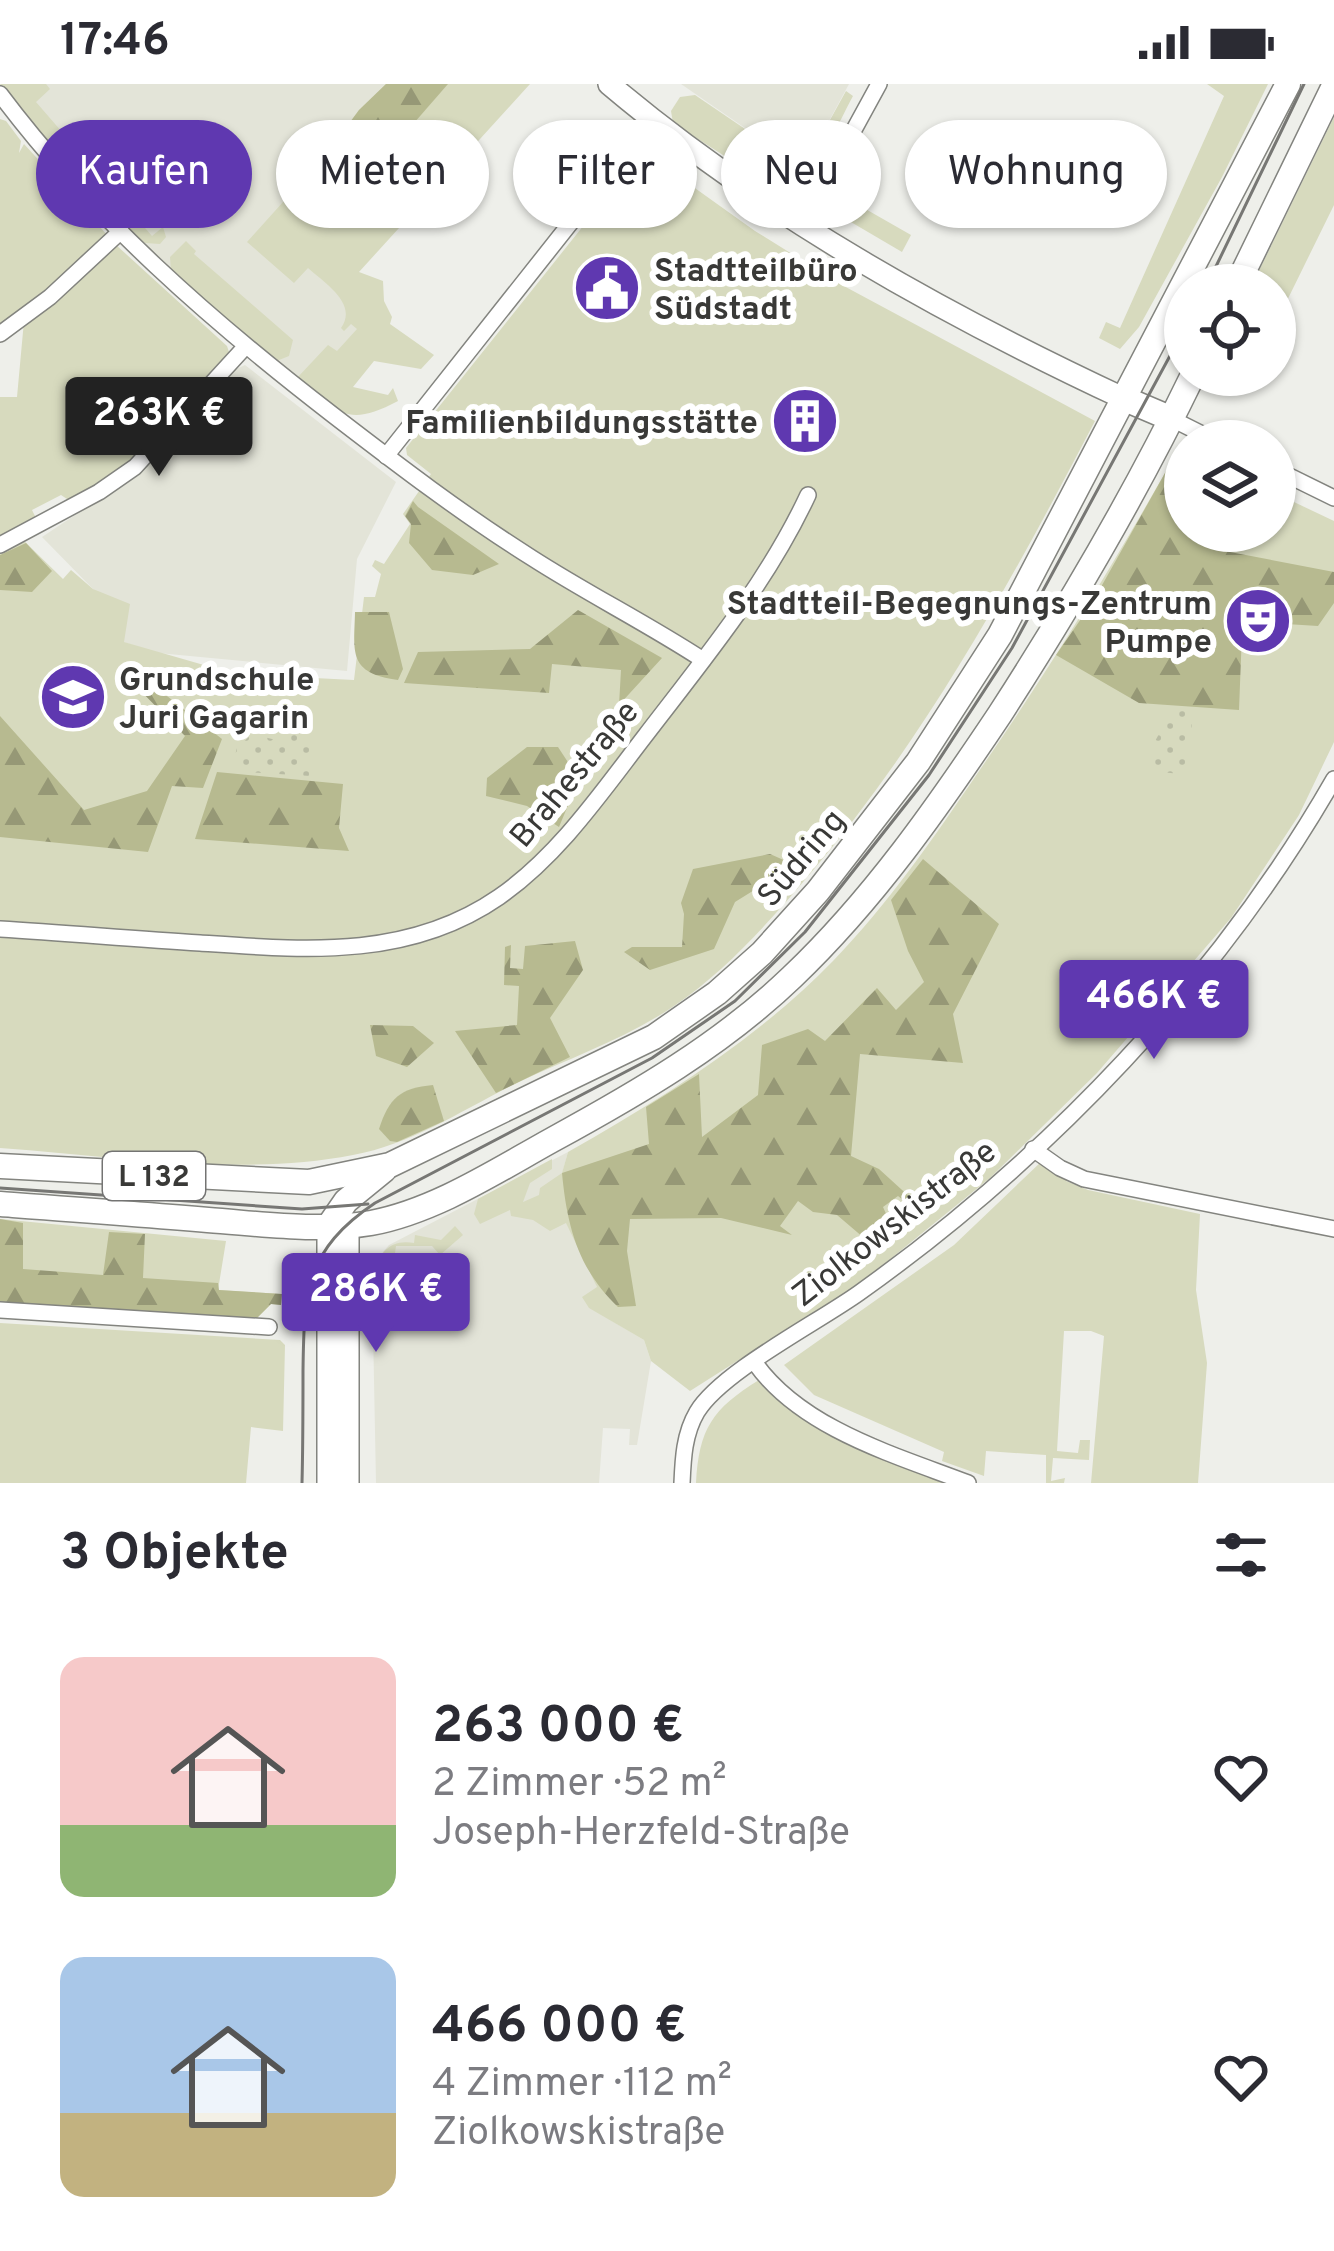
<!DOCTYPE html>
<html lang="de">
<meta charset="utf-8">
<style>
body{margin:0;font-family:Overpass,sans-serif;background:#f7f7f7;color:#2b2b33;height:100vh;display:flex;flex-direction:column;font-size:45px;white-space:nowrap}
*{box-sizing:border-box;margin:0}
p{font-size:39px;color:#7c7c81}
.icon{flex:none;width:66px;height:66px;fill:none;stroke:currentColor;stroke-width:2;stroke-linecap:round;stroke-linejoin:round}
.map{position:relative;height:1399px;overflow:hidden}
.panel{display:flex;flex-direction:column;background:#fff;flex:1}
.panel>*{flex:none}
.hud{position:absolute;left:36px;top:36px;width:1263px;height:108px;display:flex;gap:24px}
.controls{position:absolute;left:1164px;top:180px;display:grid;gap:24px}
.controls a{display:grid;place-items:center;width:132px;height:132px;border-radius:50%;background:#fff;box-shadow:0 3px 9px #0004;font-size:60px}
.price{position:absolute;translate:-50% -102px;padding:0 27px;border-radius:12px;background:#5f38b0;color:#fff;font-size:39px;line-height:78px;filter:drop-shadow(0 3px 6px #0008)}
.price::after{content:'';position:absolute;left:50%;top:72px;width:36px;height:27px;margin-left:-18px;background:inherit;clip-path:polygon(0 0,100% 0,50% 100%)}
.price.on{background:#222;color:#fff}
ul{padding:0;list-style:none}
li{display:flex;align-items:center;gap:36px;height:300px;padding:0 60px}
li span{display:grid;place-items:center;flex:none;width:336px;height:240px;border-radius:24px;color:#555}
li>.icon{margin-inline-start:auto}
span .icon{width:144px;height:144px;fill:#fffc;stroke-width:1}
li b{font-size:51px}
h2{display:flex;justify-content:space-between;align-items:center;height:144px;padding:0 60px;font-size:51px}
.chip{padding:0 42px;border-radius:54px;background:#fff;box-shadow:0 3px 9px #0004;font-size:42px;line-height:108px}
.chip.on{background:#5f38b0;color:#fff}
.status{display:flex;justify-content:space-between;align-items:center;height:84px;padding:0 60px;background:#fff;direction:ltr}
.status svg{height:33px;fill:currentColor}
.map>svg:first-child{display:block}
.built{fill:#e3e4d8}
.grass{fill:#d7dabe}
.forest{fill:url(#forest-firs)}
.park{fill:url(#park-dots)}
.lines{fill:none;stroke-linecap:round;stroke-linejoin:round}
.street-casing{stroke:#83847f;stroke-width:18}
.secondary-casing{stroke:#83847f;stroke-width:24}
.primary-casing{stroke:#83847f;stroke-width:27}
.street{stroke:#fff;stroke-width:15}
.secondary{stroke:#fff;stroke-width:21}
.primary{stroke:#fff;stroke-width:24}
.tram{stroke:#777774;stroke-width:3}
.labels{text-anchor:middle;stroke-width:12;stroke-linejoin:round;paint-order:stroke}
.shield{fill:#fff;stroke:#747473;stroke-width:3}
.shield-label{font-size:30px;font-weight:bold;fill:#393937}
.poi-label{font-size:33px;font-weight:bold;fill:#393937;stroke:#fff;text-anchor:start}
.street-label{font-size:33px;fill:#393937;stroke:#fff}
</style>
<div class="status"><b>17:46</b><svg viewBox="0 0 49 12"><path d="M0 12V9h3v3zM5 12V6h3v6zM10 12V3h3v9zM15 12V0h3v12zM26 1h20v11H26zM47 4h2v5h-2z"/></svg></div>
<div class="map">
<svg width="1334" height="1399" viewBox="0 0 1334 1399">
<defs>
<pattern id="forest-firs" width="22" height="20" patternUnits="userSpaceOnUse" patternTransform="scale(3)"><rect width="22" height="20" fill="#b7ba90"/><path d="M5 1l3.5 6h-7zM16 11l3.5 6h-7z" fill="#969876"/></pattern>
<pattern id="park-dots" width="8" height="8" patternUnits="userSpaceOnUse" patternTransform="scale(3)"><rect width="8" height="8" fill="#d7dabe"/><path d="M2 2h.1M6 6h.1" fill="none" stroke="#b9bca4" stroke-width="1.8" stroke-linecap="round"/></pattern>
</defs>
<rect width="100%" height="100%" fill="#eeefea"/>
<g class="built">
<polygon points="0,0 524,0 341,202 364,245 299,302 116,136 0,6"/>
<polygon points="681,0 849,0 809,74 761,55"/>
<polygon points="245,281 396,398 357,475 347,587 158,569 123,558 113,517 93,505 42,453 131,394 234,286"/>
<polygon points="568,1068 562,1090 597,1203 612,1237 644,1256 651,1277 637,1361 629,1361 630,1345 603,1344 599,1399 376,1399 372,1193 383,1168 389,1161"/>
</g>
<g class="grass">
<polygon points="0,0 46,0 50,5 36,18 152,152 163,143 166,153 160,160 145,159 137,154 71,84"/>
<path d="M 386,0 L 530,0 L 359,188 L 383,197 L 384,217 L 392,233 L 390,240 L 434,271 L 421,285 L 374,277 L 353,303 L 388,311 L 393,304 L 398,317 C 349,343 338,331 297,294 L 328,261 L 337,267 L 357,245 L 351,240 L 344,247 L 341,244 C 358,220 326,200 308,184 L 294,199 L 247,158 L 301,98 L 323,115 L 349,87 L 328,68 L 359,26 Z"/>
<polygon points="1207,0 1268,0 1222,93 1139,243 1120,265 1099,254 1106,238 1120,244 1224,12"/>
<path d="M 846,7 L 853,12 C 836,43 818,91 783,105 L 765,95 L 763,60 L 793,65 L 809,74 Z"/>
<polygon points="695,11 751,49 751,89 673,39 671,27 680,13"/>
<polygon points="1334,33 1334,121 1275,241 1275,201 1252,201"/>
<polygon points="0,35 6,37 21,57 19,69 24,60 109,153 55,205 0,240"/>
<path d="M 643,67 L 755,147 L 842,201 L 1095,337 C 1012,496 927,652 810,790 C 770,837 726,887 674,922 C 627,954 570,974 519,998 C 465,1024 413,1060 353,1071 C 239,1093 115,1072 0,1064 L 0,313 L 17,313 L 24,237 L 115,160 L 227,262 L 230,271 L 139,372 L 73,419 L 61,411 L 32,426 L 38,438 L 17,450 L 63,495 L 71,486 L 93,505 L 130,520 L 124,558 L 235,590 L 354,596 L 364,513 L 375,513 L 381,490 L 372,482 L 375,476 L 384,480 L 410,440 L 403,430 L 431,390 L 407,371 L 406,364 Z"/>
<polygon points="848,115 911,151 902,168 839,131 839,119"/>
<polygon points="186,157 196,167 194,170 293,256 289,272 274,278 171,187 170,173"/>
<path d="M 1185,372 L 1185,447 L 1275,447 L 1275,409 L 1334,437 L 1334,658 L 1299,731 L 1231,834 L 1097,989 L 990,1094 L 862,1198 L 690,1307 L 651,1277 L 644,1256 L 589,1224 L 582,1213 L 597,1203 L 566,1139 L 550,1147 L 533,1136 L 511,1132 L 510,1126 L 480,1140 L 474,1130 L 478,1115 L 552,1075 L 552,1085 L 530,1099 L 523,1118 L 539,1111 L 540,1104 L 562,1089 L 568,1068 C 663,1014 756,956 833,877 C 888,820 933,755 977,690 C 1049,586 1112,483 1174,373 Z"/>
<polygon points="1042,1077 1068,1092 1066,1097 1088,1106 1200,1130 1196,1206 1207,1279 1198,1399 1091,1399 1104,1252 1091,1247 1064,1247 1057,1367 1078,1369 1080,1356 1090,1356 1089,1376 1053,1374 1051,1397 1065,1394 1064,1399 1046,1399 1046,1371 986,1367 984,1392 942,1377 944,1368 814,1311 784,1281 954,1161"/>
<polygon points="0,1135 226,1157 218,1206 282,1210 281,1221 271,1220 254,1237 0,1220"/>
<path d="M 455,1142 L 463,1151 L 440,1171 L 432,1162 L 396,1162 L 391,1197 L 400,1208 L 399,1229 L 387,1241 L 372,1233 C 372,1201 371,1152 414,1159 L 415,1151 L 441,1156 Z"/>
<polygon points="0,1239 280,1256 285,1261 283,1347 251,1343 246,1399 0,1399"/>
<path d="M 759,1296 L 796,1329 L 950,1399 L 696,1399 C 699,1345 712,1325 759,1296 Z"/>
</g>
<g class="forest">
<polygon points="386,0 448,0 387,70 349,86 328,68 359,26"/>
<polygon points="1185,372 1185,447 1203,447 1209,464 1334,488 1334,519 1318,542 1269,539 1269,525 1243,523 1239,626 1139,619 1056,571 1092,519 1174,373"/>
<polygon points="413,417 418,423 499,480 473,491 432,486 409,459 411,440 405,432"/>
<polygon points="26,459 52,487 32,508 0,506 0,471"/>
<polygon points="578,526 662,574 619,621 621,586 552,580 549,609 404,599 418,568 530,565"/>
<path d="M 355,528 L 389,528 L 403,585 L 398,596 C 348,589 354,569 355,528 Z"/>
<polygon points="135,587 222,655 203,704 172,702 148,768 0,753 0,632 84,726 147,707 185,652 128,594"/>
<polygon points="527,663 558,663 579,695 559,743 527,722 486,712 487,694"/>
<polygon points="217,688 343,700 339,744 349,767 195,755"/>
<polygon points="770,770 795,781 735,818 714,865 650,886 624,868 632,863 682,863 684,830 681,819 693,785"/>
<path d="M 923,775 L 999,840 L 953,930 L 963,979 L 860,970 L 851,1072 L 879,1085 L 924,1126 L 907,1142 L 900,1129 L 909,1121 L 898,1112 L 883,1123 L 888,1134 L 864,1154 L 837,1131 L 813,1128 L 798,1117 L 780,1142 L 792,1151 L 721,1134 L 630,1135 L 627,1167 L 636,1222 L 618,1223 C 578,1185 567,1142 562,1089 L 649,1060 L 646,1023 L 699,990 L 702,1053 L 758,1011 L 762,961 L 808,945 L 825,957 L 877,904 L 896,926 L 924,898 L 908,867 L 891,816 Z"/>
<polygon points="575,857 583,886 550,934 570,973 496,1009 455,947 517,941 519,902 504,901 505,863 511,861 510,884 523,885 525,862"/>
<polygon points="370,941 413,942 434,959 407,983 376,972"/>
<path d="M 433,1001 L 444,1037 L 397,1058 L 390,1057 L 379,1045 C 389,1014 400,1004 433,1001 Z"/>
<polygon points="0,1135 23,1139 23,1185 103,1191 109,1148 145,1150 143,1194 218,1199 219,1206 282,1210 281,1221 271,1220 254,1237 0,1220"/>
</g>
<g class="park">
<polygon points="1174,623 1193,624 1189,683 1182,683 1181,690 1139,686"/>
<polygon points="300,642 311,648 311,692 246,688 233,678 237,664 252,650 284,658"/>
</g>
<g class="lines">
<defs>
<g id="street">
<path d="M 0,10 C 93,134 211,237 333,331 C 398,381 462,430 532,474 C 588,510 648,540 703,576"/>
<polyline points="789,133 797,117 837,76"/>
<polyline points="810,146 833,97 838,75 879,0"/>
<polyline points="0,250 50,213 121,147"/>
<polyline points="1172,335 1216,357"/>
<polyline points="386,372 652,36"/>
<polyline points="1275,385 1334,414"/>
<polyline points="0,461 99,408 135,383 245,263"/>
<path d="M 0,845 C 67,849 133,855 200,859 C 304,866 408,876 499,813 C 559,771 601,709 645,652 C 704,575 767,499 808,411"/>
<polyline points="1033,1065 1060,1084 1084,1095 1334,1145"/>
<polyline points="0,1226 269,1243"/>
<path d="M 755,1279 C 802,1345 895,1371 968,1399"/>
<path d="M 682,1399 C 683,1375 684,1350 697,1328 C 721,1288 817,1239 859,1209 C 1047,1075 1219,896 1334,695"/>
</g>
<g id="secondary">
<path d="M 609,0 C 763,130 943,230 1125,315"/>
<polyline points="348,1142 348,1399"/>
<polyline points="328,1143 328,1399"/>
</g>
<g id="primary">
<polyline points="1237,201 1334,2"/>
<polyline points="1125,315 1172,335"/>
<polyline points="0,1082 309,1098 390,1081 654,953 717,909 762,869 818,807 918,678 1000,551 1288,0"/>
<path d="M 0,1120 C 69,1125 139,1130 208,1136 C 263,1140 317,1148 371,1139 C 435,1127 496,1087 552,1056 C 638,1009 721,961 792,893 C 873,816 938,723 1000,630 C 1071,520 1136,409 1193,291"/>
<polyline points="328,1143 346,1117 384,1086"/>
</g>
</defs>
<use href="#street" class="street-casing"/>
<use href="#secondary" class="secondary-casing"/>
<use href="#primary" class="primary-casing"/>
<use href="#street" class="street"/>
<use href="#secondary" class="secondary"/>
<use href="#primary" class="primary"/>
<g class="tram">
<polyline points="1207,201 1304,0"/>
<polyline points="0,1104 302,1125 368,1120"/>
<path d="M 302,1399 C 303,1362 303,1324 303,1287 C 304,1208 305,1166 375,1119 L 652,974 L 735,917 L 805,848 L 929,691 L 1012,564 L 1185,244"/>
</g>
</g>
<defs>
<symbol id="civic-disc" viewBox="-11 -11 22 22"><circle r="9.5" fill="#5f38b0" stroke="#fff"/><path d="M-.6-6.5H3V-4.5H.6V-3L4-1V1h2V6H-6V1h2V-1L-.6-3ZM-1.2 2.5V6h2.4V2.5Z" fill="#fff"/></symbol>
<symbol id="building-disc" viewBox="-11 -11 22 22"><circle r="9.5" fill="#5f38b0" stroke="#fff"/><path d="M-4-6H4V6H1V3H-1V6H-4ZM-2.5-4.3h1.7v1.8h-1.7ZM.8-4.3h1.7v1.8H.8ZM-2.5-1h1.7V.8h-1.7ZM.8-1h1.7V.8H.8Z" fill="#fff"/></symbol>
<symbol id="theatre-disc" viewBox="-11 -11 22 22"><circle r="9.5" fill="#5f38b0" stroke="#fff"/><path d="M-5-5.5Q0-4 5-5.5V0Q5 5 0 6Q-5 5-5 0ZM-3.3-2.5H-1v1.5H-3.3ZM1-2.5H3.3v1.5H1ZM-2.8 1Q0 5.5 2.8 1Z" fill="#fff"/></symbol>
<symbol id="school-disc" viewBox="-11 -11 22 22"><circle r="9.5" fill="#5f38b0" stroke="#fff"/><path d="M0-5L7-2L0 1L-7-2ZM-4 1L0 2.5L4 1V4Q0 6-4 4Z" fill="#fff"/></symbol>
</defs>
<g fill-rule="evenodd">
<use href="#civic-disc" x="569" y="166" width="76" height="76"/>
<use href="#building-disc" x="767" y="299" width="76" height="76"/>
<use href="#theatre-disc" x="1220" y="499" width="76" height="76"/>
<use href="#school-disc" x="35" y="575" width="76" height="76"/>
</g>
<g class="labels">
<rect class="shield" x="103" y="1068" width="102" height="48" rx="9"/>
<g class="shield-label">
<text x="154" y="1102">L 132</text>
</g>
<g class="poi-label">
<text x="654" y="197">Stadtteilbüro<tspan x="654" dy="38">Südstadt</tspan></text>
<text x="758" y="349" text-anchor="end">Familienbildungsstätte</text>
<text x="1212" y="530" text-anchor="end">Stadtteil-Begegnungs-Zentrum<tspan x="1212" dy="38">Pumpe</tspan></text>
<text x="119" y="606">Grundschule<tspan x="119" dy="38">Juri Gagarin</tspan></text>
</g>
<g class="street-label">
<text transform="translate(573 689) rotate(-50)" y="12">Brahestraße</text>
<text transform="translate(800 773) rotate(-50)" y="12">Südring</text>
<text transform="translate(893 1138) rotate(-38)" y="12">Ziolkowskistraße</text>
</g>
</g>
</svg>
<div class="controls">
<a><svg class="icon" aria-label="locate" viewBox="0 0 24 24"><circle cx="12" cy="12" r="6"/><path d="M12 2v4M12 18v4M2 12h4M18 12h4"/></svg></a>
<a><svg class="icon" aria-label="layers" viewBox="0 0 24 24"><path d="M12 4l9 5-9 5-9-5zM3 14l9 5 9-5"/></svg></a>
</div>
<b class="price on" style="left:159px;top:395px">263K €</b>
<b class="price" style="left:1154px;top:978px">466K €</b>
<b class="price" style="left:376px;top:1271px">286K €</b>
<div class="hud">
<a class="chip on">Kaufen</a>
<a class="chip">Mieten</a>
<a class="chip">Filter</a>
<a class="chip">Neu</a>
<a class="chip">Wohnung</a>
</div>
</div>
<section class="panel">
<h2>3 Objekte<svg class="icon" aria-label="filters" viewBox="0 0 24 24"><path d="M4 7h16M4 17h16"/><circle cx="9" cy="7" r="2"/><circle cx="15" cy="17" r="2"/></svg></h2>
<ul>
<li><span style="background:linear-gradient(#f6c9c9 70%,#8fb573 0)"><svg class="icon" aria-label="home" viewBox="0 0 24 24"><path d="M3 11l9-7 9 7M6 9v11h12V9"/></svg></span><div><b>263 000 €</b><p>2 Zimmer · 52 m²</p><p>Joseph-Herzfeld-Straße</p></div><svg class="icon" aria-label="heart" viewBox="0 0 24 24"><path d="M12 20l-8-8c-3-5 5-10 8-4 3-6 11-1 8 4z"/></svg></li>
<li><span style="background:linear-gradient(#a9c7e8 65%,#c2b280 0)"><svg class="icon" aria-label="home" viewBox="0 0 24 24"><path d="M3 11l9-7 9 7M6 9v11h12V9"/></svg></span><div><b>466 000 €</b><p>4 Zimmer · 112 m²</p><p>Ziolkowskistraße</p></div><svg class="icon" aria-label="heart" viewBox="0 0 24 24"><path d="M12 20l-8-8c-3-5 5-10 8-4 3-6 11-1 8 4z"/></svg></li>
</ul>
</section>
